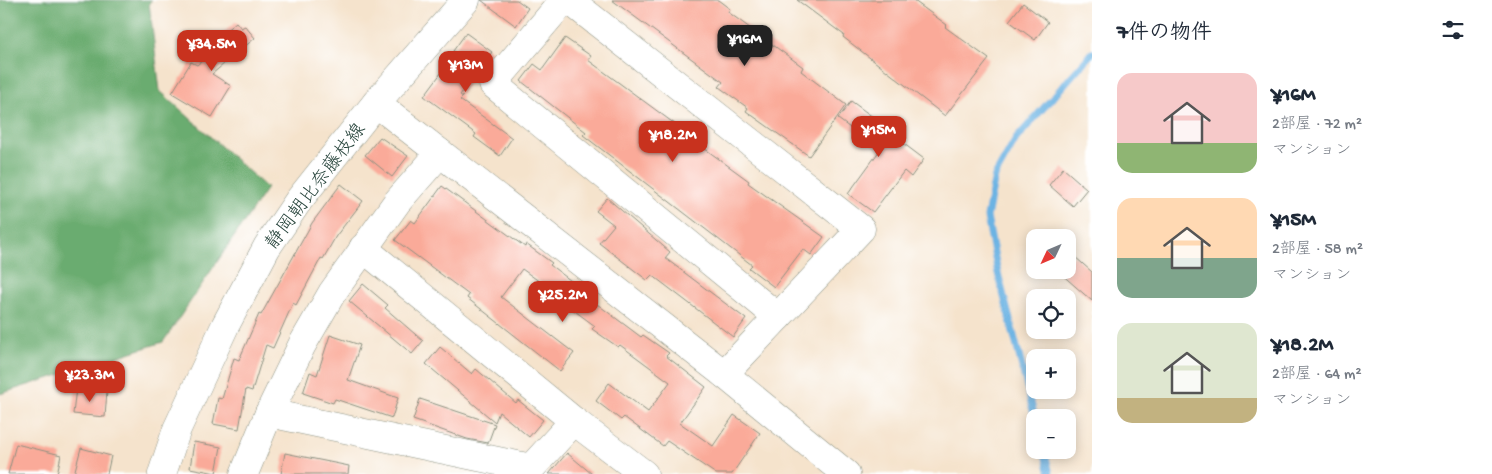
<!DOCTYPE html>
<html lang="ja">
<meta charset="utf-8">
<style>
body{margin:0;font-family:"Gochi Hand","Klee One",sans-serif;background:#f6f6f7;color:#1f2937;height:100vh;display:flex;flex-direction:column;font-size:19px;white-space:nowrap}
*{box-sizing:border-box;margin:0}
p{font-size:16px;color:#747a83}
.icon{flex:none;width:28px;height:28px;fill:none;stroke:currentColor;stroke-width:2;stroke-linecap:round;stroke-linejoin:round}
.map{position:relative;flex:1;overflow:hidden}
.details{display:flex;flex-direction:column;background:#fff;width:400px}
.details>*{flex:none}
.needle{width:32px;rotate:226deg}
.fabs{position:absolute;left:1026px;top:229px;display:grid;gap:10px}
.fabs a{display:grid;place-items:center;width:50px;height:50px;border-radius:10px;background:#fff;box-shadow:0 2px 12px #0003;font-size:25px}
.price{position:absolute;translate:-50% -42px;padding:0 11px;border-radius:10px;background:#c8321e;color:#fff;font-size:16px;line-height:32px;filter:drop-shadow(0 1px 2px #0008)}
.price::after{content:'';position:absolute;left:50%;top:30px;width:15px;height:11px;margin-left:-8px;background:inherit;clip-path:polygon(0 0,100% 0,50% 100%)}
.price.selected{background:#222;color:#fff}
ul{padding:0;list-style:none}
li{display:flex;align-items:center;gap:15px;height:125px;padding:0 25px}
li span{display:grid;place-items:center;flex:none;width:140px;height:100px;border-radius:15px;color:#555}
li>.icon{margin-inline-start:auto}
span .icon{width:60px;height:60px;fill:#fffc;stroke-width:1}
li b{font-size:21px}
h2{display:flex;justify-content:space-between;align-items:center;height:60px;padding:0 25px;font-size:21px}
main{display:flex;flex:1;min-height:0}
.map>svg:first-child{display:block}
.forest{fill:#6bac70;stroke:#457452}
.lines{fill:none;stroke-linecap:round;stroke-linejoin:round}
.stream{stroke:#6cb3e3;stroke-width:7}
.building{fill:#faaa99}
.minor-casing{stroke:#8a9080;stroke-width:29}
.major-casing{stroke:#8a9080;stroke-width:29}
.minor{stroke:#fff;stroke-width:28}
.major{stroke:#fff;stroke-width:28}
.labels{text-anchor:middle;stroke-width:4;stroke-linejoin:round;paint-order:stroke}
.street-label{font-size:19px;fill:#1f3d34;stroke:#fff}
</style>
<main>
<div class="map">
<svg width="1092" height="474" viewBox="0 0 1092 474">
<rect width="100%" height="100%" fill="#fff"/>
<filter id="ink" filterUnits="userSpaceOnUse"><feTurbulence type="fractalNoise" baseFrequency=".02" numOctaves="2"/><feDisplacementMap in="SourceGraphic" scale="10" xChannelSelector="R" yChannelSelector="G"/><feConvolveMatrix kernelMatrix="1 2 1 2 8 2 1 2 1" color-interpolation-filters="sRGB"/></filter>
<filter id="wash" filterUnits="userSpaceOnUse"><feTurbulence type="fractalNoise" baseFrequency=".0096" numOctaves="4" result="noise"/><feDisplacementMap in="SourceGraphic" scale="20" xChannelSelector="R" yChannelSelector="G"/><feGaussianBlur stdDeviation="1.12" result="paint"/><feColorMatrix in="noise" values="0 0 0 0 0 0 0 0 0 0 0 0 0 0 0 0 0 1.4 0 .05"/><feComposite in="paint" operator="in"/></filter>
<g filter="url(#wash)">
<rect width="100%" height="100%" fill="#f5e3cc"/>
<polygon class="forest" points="0,0 152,0 149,3 160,91 267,188 163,342 0,394"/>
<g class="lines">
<g class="stream">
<polyline points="1035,418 998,273 987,217 995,176 1016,139 1092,53"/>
<polyline points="1044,450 1050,474"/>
</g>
</g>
<g id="blocks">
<g class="building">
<polygon points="481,0 517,0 528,8 516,26"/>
<polygon points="612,0 718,0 730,9 728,12 803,67 801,71 846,105 809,156 746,111 748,108 719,87 723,82"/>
<polygon points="797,0 913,0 947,25 945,27 989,59 945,116 843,37 844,35"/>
<polygon points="1023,3 1048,22 1035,40 1009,21"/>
<polygon points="236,22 241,28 245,26 255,38 212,74 231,86 212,117 172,93 191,62 197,65 222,44 217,38"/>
<polygon points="466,33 492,52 460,95 463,97 460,100 512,138 500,156 474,137 476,134 424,96 456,53 453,51"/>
<polygon points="565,38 591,56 588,60 683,130 682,132 749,181 748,183 824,237 811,255 803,249 774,287 749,268 752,265 583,135 586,132 521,81 534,64 542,70"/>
<polygon points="851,101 877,120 875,122 924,159 911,177 904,171 873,212 848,194 880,150 838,119"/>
<polygon points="380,137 408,156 392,177 365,155"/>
<polygon points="1063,168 1087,189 1073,206 1049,185"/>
<polygon points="341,184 363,201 336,236 323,259 321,258 296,305 293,303 273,348 266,345 252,391 246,389 239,429 213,424 218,398 222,399 234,358 239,360 259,314 261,315 312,223"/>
<polygon points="442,186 525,247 526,244 552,263 550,265 591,296 589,298 641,337 643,335 669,353 666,356 706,387 680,423 713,446 734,415 760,433 732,474 716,474 667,441 663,446 624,417 621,420 596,401 609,383 648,412 670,382 620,345 618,347 592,329 595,326 552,294 554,292 522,269 501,297 574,353 560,371 467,298 469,295 395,240 411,220 415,223"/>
<polygon points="607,198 670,252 665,258 746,319 733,337 652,275 647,280 599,243 614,225 596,211"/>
<polygon points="1074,256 1092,272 1092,301 1059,272 1061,270 1068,270 1068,262"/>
<polygon points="363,284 388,305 385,308 423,341 412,354 349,301"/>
<polygon points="330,335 360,345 348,380 398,398 392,418 335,399 333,403 303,393 310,372 317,375"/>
<polygon points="440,347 472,374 476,369 516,403 518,400 543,420 529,437 499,412 495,422 426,364"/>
<polygon points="76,388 107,391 105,417 73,414"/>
<polygon points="420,399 495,424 488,443 467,439 413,420"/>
<polygon points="194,442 221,447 216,473 190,468"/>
<polygon points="16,444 61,455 57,474 8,474"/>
<polygon points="81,448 111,456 107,474 74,474"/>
<polygon points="285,453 349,466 348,474 281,474"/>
<polygon points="567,453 592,474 549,474"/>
</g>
</g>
</g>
<g filter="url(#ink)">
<use href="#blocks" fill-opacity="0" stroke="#8a9080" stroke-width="1"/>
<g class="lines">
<defs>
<g id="minor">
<polyline points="564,0 493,84 778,317"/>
<polyline points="569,0 861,229 724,374"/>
<polyline points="376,103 724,374 846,474"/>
<polyline points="363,248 574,421 644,474"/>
<polyline points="269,413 531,468 574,421"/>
<polyline points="244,474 269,413 302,345 332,293 397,202 440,153"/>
</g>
<polyline id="major" points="162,474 177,429 225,326 267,247 299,200 376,103 466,0"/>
</defs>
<use href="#minor" class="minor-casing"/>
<use href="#major" class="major-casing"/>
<use href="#minor" class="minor"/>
<use href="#major" class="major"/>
</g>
</g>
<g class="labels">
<g class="street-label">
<text transform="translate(314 185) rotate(-53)" y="7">静岡朝比奈藤枝線</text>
</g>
</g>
</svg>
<div class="fabs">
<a><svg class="needle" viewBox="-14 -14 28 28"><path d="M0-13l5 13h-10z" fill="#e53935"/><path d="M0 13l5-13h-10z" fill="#747a83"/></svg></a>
<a><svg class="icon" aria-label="locate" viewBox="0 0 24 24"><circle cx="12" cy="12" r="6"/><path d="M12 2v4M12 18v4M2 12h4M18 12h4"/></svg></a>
<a>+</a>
<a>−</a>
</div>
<b class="price selected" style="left:745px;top:67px">¥16M</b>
<b class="price" style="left:212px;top:72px">¥34.5M</b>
<b class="price" style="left:466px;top:93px">¥13M</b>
<b class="price" style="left:879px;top:158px">¥15M</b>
<b class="price" style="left:673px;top:163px">¥18.2M</b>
<b class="price" style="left:563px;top:323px">¥25.2M</b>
<b class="price" style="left:90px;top:403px">¥23.3M</b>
</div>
<section class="details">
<h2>7件の物件<svg class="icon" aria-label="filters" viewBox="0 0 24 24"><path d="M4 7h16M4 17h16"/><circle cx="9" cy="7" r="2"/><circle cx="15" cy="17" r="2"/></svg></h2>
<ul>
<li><span style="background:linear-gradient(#f6c9c9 70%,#8fb573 0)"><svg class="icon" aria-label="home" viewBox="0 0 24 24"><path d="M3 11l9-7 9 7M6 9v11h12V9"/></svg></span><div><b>¥16M</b><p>2部屋 · 72 m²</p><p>マンション</p></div></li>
<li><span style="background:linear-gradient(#ffd9b3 60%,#7fa58c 0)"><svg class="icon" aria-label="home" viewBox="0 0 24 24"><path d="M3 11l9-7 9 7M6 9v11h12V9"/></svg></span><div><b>¥15M</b><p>2部屋 · 58 m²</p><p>マンション</p></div></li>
<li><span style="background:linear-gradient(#dfe7d0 75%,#c2b280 0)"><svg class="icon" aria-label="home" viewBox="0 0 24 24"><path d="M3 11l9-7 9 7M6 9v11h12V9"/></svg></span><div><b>¥18.2M</b><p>2部屋 · 64 m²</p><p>マンション</p></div></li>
</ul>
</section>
</main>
